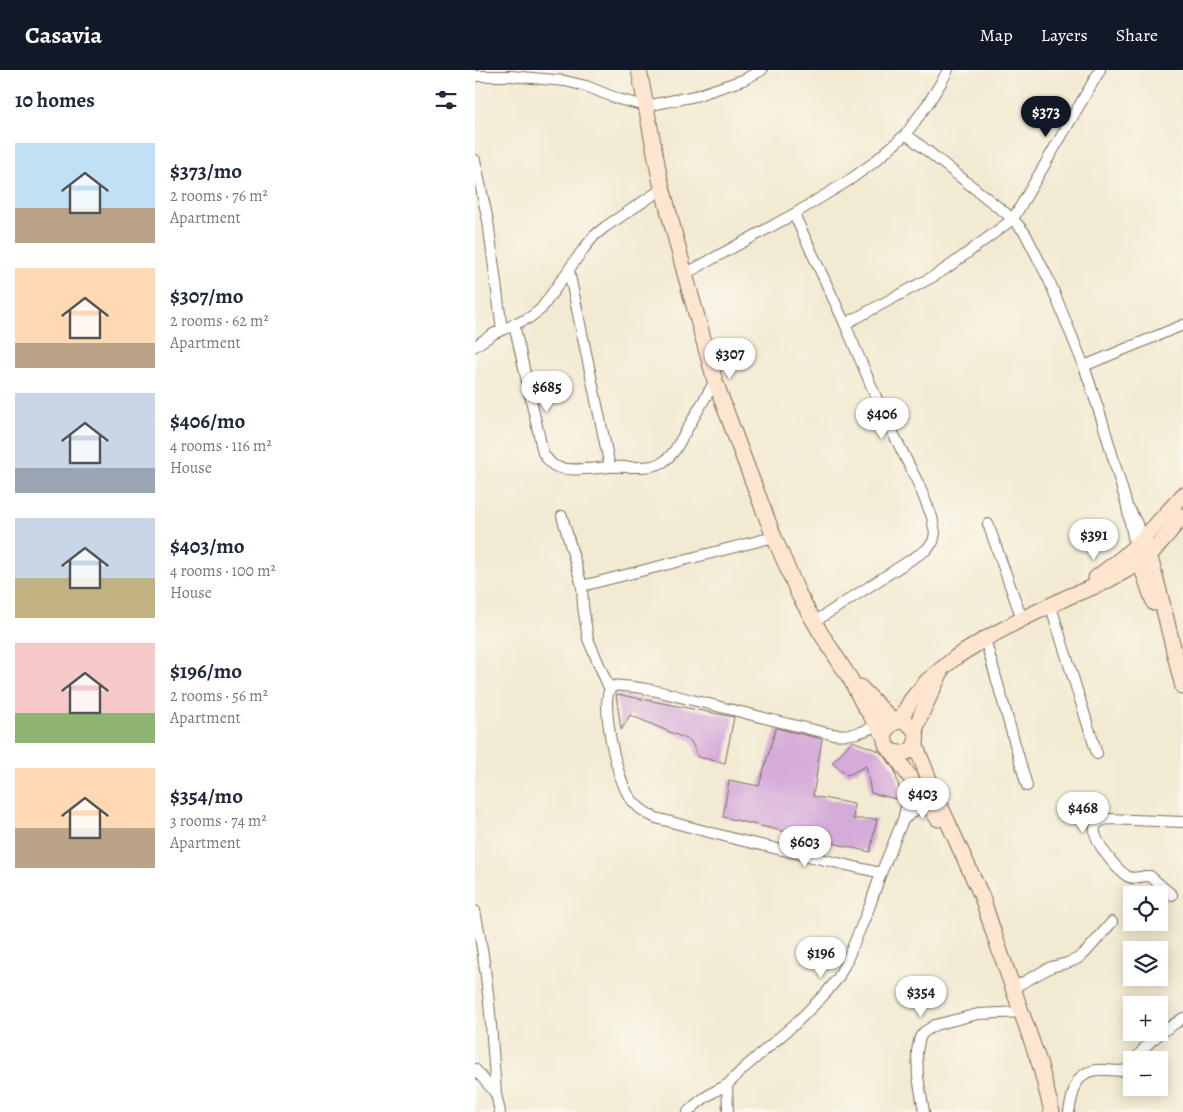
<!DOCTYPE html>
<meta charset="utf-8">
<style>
body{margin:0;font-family:Alegreya,serif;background:#f2f2f3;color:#1f2937;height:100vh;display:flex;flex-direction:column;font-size:19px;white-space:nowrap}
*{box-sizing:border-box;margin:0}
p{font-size:16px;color:#747a83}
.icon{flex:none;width:28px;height:28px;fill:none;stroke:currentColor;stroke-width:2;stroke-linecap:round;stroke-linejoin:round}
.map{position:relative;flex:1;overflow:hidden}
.sheet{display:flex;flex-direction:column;background:#fff;width:475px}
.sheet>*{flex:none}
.tools{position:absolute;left:648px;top:816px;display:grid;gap:10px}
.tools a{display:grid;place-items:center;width:45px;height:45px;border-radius:0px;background:#fff;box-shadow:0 2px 12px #0003;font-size:25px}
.price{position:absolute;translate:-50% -42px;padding:0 11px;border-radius:18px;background:#fff;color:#222;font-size:16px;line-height:32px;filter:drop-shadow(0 1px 2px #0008)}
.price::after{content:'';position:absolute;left:50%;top:30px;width:15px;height:11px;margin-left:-8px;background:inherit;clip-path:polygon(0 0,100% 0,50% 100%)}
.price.on{background:#111827;color:#fff}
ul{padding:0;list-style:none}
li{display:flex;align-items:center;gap:15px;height:125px;padding:0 15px}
li span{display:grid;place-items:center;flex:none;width:140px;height:100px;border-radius:0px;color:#555}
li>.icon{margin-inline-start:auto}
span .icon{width:60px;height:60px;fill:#fffc;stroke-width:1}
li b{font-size:21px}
h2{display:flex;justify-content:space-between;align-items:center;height:60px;padding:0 15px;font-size:21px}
header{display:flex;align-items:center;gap:30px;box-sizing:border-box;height:70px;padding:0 25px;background:#111827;color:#fff}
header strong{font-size:24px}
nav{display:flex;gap:28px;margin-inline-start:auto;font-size:18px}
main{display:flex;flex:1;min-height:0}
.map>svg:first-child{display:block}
.building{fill:#d5abd9}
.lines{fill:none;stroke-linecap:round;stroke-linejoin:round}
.street-casing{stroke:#7b6d5d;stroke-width:12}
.secondary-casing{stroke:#7b6d5d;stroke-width:17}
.street{stroke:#fff;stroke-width:10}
.secondary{stroke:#fde5d0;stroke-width:15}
</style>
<header>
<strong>Casavia</strong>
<nav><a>Map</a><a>Layers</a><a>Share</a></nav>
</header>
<main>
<section class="sheet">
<h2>10 homes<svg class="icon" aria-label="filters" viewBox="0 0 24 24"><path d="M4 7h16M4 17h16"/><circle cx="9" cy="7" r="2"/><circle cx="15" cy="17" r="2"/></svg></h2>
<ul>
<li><span style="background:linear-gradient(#bfe0f5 65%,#b9a48a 0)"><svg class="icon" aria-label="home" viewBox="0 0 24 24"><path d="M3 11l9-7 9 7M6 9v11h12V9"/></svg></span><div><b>$373/mo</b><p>2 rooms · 76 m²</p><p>Apartment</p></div></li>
<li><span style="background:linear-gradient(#ffd9b3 75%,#b9a48a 0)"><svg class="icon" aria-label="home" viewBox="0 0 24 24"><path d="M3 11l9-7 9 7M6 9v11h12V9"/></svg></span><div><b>$307/mo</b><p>2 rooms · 62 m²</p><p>Apartment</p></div></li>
<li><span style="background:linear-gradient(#c9d6e8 75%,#9aa5b1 0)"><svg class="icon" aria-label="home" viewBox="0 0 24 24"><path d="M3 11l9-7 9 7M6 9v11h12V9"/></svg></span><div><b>$406/mo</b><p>4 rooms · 116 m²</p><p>House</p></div></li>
<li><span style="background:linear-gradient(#c9d6e8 60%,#c2b280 0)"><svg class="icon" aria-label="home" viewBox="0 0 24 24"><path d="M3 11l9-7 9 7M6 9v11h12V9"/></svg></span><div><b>$403/mo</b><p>4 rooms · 100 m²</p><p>House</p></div></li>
<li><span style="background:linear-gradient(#f6c9c9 70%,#8fb573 0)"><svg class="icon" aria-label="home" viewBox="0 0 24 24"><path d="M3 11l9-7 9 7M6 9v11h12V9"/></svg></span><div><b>$196/mo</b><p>2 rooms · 56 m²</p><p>Apartment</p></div></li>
<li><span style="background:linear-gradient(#ffd9b3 60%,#b9a48a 0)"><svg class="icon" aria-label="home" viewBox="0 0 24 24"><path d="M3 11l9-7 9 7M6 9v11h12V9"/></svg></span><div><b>$354/mo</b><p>3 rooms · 74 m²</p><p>Apartment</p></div></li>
</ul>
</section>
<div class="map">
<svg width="708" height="1042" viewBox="0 0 708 1042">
<rect width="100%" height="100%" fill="#fbf7ec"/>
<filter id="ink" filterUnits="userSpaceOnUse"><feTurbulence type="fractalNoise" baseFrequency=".02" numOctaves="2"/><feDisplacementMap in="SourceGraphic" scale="10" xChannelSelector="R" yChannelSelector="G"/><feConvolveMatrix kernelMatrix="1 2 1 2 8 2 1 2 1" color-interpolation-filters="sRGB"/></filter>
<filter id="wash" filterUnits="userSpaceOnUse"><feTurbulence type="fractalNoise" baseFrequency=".0096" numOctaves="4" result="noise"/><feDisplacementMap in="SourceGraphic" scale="20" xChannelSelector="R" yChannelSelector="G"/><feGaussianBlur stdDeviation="1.12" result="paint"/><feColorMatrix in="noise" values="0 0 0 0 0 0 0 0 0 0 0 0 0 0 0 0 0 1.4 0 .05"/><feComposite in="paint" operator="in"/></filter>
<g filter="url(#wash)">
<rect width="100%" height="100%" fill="#f2ead1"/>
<g id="blocks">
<g class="building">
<polygon points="141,624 259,647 250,693 223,687 216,671 155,645 146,660"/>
<polygon points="301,658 347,669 338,726 379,734 378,749 402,749 395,782 248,747 254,710 284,716"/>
<polygon points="377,671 404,681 411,688 420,701 426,726 425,730 396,723 391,696 373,705 357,693"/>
</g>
</g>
</g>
<g filter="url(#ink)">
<use href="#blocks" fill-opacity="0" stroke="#7b6d5d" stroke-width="1"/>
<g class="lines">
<defs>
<g id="street">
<polyline points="0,6 36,6 90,11 111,16 143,29 171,36 220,26 268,10 287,0"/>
<polyline points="431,64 538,149 550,163 574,210 609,296 627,350 651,432 660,477"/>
<polyline points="0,90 13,151 27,260"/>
<polyline points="319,144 370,254 407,341 443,413 457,447 460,463 458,472 451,480 339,552"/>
<path d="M 94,201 L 135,397 C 150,396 175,400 188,392 C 193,389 196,385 200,380 L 240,311"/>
<polyline points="210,204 319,144 373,111 398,93 431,64 454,32 467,11 473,0"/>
<path d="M 39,254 L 68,383 C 71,387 74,392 78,395 C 90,403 121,398 135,397"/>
<polyline points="370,254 461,205 476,195 538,149 625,0"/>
<polyline points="0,276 18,264 54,248 66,239 107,181 119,166 130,157 187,119"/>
<polyline points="609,296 708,255"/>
<polyline points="655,440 669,468"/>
<polyline points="87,446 107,516"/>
<polyline points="513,454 547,549"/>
<polyline points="576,537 622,684"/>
<polyline points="510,569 552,716"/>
<polyline points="135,620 113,569 108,536 107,516 299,467"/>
<path d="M 403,655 C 386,663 376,666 357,664 C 310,654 264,641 217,630 C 194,624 170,617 147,616 C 143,615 139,615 136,618 C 127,627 136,673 139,685 C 147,714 151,735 181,748 L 260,769 L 406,803"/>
<polyline points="428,750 456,727"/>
<path d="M 697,825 L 675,806 C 667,805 659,811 652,806 C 641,799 617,770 620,757 C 622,752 628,750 633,749 L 708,752"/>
<path d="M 0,841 C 13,901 17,962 21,1024"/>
<polyline points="538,918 576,897 592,893 602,889 611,882 637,852"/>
<path d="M 661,990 C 671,971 691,960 708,948"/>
<polyline points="0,999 21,1024 25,1042"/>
<path d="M 213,1042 C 224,1030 237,1022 252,1015"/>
<polyline points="253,1042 252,1015 268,999 321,953 351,923 363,908 372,890 394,838 406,803 428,750 437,710"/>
<polyline points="449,1042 443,1007 442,981 445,967 449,962 460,955 503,944 547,942"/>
<path d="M 594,1042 C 599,1016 601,997 633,1000 C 642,1001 649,1002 656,998"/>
</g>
<g id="secondary">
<polyline points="164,0 185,109 210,204 240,311 264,376 299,467 324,525 345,562 376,610 387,632 409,666"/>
<path d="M 669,468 C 685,517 695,568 708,617"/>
<polyline points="662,484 679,533"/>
<polyline points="621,508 647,488 669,468 708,425"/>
<polyline points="385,617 419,652"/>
<path d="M 425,651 C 447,654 447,683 426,683 C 405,684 404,654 425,651 L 436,630 L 452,611 L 481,587 L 510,569 L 547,549 L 595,526 L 626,514 L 665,493 L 675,485 L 708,446"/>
<polyline points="440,660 448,640 465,604"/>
<polyline points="440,674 460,724 507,827 520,867 565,995 577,1042"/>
<polyline points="418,682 463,749"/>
</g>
</defs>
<use href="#street" class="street-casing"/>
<use href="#secondary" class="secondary-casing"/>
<use href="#street" class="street"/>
<use href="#secondary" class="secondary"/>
</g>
</g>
</svg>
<div class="tools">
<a><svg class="icon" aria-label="locate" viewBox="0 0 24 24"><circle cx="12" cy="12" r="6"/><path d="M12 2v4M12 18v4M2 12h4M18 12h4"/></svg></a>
<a><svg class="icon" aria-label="layers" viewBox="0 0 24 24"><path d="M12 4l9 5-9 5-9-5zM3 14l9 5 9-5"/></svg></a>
<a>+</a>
<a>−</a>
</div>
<b class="price on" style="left:571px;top:68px">$373</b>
<b class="price" style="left:255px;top:310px">$307</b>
<b class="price" style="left:72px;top:343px">$685</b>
<b class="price" style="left:407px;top:370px">$406</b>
<b class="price" style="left:619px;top:491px">$391</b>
<b class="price" style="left:448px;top:750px">$403</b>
<b class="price" style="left:608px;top:764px">$468</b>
<b class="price" style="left:330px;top:798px">$603</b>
<b class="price" style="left:346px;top:909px">$196</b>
<b class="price" style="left:446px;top:948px">$354</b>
</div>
</main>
